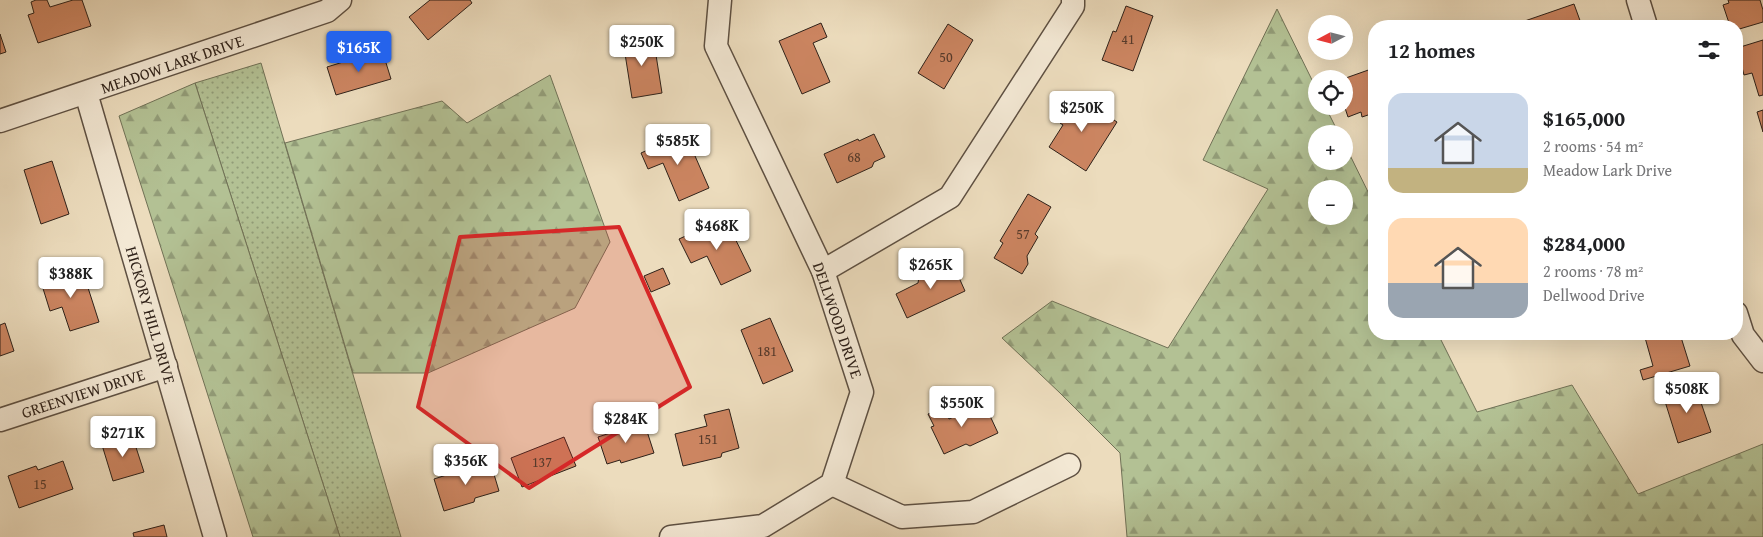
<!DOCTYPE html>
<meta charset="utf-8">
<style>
body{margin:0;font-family:"Gentium Book Plus",serif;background:#f6f6f6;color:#202124;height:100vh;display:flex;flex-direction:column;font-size:19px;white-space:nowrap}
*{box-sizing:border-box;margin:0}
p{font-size:16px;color:#757577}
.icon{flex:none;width:28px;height:28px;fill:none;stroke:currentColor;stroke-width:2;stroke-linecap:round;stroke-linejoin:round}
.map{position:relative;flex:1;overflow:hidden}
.details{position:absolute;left:1368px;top:20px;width:375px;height:320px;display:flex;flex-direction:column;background:#fff;border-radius:20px;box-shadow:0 5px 20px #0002}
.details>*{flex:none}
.needle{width:32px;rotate:263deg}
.fabs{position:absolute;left:1308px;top:15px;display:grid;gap:10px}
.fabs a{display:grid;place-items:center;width:45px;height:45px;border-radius:50%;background:#fff;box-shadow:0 5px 20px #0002;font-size:25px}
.price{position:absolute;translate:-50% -42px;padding:0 11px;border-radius:5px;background:#fff;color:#222;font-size:16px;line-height:32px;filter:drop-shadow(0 1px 2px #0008)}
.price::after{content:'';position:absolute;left:50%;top:30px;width:15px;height:11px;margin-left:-8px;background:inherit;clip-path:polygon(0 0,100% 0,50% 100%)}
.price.current{background:#2563eb;color:#fff}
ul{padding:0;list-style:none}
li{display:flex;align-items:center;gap:15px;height:125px;padding:0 20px}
li span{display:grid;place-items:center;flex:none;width:140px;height:100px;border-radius:15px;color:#555}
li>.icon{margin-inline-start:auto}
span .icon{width:60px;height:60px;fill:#fffc;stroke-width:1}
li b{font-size:21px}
h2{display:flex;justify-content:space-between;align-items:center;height:60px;padding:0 20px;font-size:21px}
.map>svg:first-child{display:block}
.grass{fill:url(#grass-dots);stroke:#707156}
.forest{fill:url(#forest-firs);stroke:#707156;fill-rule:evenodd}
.building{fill:#cc8561;stroke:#2e2119}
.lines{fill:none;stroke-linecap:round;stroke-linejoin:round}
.street-casing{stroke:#5e5042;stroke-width:25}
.street{stroke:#f3e8d4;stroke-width:22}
.marked{fill:#d62828;fill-opacity:0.2;stroke:#d62828;stroke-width:4;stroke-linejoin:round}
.labels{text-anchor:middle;stroke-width:5;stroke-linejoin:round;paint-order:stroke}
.number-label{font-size:14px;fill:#563a2b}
.street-label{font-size:16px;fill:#2e2119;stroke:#f3e8d4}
</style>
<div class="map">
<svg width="1763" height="537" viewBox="0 0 1763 537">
<defs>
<pattern id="grass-dots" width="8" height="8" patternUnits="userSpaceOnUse" patternTransform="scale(1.25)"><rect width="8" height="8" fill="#b3c194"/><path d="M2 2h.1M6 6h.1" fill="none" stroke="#929c78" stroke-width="1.8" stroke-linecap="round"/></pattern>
<pattern id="forest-firs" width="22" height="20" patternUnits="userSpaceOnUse" patternTransform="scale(1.25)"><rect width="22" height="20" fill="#b3c194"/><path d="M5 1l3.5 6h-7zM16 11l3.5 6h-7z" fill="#929c78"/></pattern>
</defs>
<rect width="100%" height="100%" fill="#ecdcbd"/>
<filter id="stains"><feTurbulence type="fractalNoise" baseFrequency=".004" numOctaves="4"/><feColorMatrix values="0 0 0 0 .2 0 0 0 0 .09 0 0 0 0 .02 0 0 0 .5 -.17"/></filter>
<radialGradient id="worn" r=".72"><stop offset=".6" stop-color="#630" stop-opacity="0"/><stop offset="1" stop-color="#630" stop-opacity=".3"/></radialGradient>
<polygon class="grass" points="261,63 401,537 340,537 195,83"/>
<g class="forest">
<path d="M 1277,9 L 1316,88 L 1316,106 L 1325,106 L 1339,134 L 1316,134 L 1316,161 L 1344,161 L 1344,143 L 1374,204 L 1374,334 L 1438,334 L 1477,412 L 1572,385 L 1638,494 L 1763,444 L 1763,537 L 1127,537 L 1120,453 L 1060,393 L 1002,338 L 1052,301 L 1168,348 L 1268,189 L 1203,160 ZM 1316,189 L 1344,189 L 1344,216 L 1316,216 Z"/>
<polygon points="550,75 610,242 575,308 428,373 353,373 285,143 442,101 467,123"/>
<polygon points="195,83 340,537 253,537 119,116"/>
</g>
<g class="building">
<polygon points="36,0 47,0 50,7 73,0 82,0 91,26 38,43 28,15 34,13 31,2"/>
<polygon points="430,0 470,0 472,3 428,40 409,17"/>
<polygon points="1728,0 1760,0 1763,10 1763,22 1736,30 1736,26 1730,26 1723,5 1729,3"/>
<polygon points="1574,4 1582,26 1517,26 1516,24"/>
<polygon points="1126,6 1153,16 1133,71 1102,60 1113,31 1116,32"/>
<polygon points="821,23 827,37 813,43 830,82 802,94 779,41"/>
<polygon points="948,24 973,40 944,89 918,73"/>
<polygon points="0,34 6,52 0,54"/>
<polygon points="653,36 662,93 632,98 623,41"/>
<polygon points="1763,40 1763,95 1759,96 1752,73 1744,75 1737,48"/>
<polygon points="382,50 391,79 336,95 327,67"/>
<polygon points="1374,68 1374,113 1362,117 1361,112 1348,117 1344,105 1343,79"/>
<polygon points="1077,96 1117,122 1086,171 1049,147 1063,125 1060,123"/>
<polygon points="1763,110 1763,132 1757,112"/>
<polygon points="685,133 709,188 679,201 663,163 648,169 641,153"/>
<polygon points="874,134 885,157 874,162 872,167 837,183 824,154 858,139 859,141"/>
<polygon points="52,161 69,214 41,224 24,170"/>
<polygon points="1028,194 1051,207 1035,234 1038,237 1027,256 1028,264 1022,274 994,258 1003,243 1000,241"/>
<polygon points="725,218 751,271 721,285 707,256 691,263 679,239"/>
<polygon points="952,262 965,291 907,318 896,294 918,283 919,277"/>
<polygon points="663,268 670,284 651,292 644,276"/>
<polygon points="82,269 99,322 70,331 62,307 50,311 41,282"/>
<polygon points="770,318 793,371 763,384 741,330"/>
<polygon points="5,323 14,351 0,356 0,325"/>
<polygon points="1644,334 1680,334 1690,366 1643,380 1640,370 1653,366"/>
<polygon points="1695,385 1711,432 1678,443 1663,395"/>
<polygon points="984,403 998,433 970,446 966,444 944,454 931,427 934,426 928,414 944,407 949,419"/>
<polygon points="729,409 739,448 722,453 721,457 683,466 675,434 707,426 704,415"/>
<polygon points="644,422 654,453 621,463 620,460 607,464 598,437"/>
<polygon points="132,435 144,472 113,481 102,445"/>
<polygon points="564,437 576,466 522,487 511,458"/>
<polygon points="63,461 73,489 19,508 8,476 36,466 38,470"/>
<polygon points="490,461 499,491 475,498 474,502 444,511 434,479"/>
<polygon points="164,525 167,537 134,537 133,533"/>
</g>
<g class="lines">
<defs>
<g id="street">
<polyline points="1638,0 1646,26"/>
<polyline points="86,93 215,537"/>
<polyline points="0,121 327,11 340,0"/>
<polyline points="823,271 950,197 1073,6 1073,0"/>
<polyline points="1736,313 1743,335 1763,361"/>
<polyline points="0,420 166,366"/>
<polyline points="832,484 902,517 973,512 1069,465"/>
<polyline points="671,537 763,526 832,484 862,392 823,271 716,46 720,0"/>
</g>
</defs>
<use href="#street" class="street-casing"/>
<use href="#street" class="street"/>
</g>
<path class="marked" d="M 619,227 L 690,387 L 529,488 L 418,407 L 460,237 Z"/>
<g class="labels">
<g class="number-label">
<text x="1128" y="44">41</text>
<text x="946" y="62">50</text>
<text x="854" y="162">68</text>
<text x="1023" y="239">57</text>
<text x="767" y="356">181</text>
<text x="708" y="444">151</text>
<text x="542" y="467">137</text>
<text x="40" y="489">15</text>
</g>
<g class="street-label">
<text transform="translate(172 64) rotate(-19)" y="6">MEADOW LARK DRIVE</text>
<text transform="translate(151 315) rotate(74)" y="6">HICKORY HILL DRIVE</text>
<text transform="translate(838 320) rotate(71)" y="6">DELLWOOD DRIVE</text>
<text transform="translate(83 393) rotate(-18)" y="6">GREENVIEW DRIVE</text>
</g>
</g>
<rect width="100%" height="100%" filter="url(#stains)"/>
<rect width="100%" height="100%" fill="url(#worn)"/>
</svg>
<div class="fabs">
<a><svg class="needle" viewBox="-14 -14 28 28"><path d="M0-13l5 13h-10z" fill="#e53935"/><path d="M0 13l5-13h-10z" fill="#757577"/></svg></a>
<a><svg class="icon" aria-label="locate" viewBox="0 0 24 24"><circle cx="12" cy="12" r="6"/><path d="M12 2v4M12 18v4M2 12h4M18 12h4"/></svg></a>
<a>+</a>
<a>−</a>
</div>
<b class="price" style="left:642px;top:67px">$250K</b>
<b class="price current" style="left:359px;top:73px">$165K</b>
<b class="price" style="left:1082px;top:133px">$250K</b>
<b class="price" style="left:678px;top:166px">$585K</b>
<b class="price" style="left:717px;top:251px">$468K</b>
<b class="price" style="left:931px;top:290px">$265K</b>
<b class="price" style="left:71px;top:299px">$388K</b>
<b class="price" style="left:1687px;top:414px">$508K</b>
<b class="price" style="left:962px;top:428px">$550K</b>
<b class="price" style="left:626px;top:444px">$284K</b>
<b class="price" style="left:123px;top:458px">$271K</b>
<b class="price" style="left:466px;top:486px">$356K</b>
<section class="details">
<h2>12 homes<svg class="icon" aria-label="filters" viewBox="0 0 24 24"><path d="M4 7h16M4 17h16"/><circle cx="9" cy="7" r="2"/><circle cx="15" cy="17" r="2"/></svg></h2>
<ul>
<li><span style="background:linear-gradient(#c9d6e8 75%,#c2b280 0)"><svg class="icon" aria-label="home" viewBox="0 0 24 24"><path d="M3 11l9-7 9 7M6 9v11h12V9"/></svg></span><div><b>$165,000</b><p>2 rooms · 54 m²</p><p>Meadow Lark Drive</p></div></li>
<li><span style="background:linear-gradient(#ffd9b3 65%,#9aa5b1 0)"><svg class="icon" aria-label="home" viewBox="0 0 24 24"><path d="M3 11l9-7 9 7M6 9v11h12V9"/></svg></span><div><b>$284,000</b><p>2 rooms · 78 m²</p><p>Dellwood Drive</p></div></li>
</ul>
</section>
</div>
